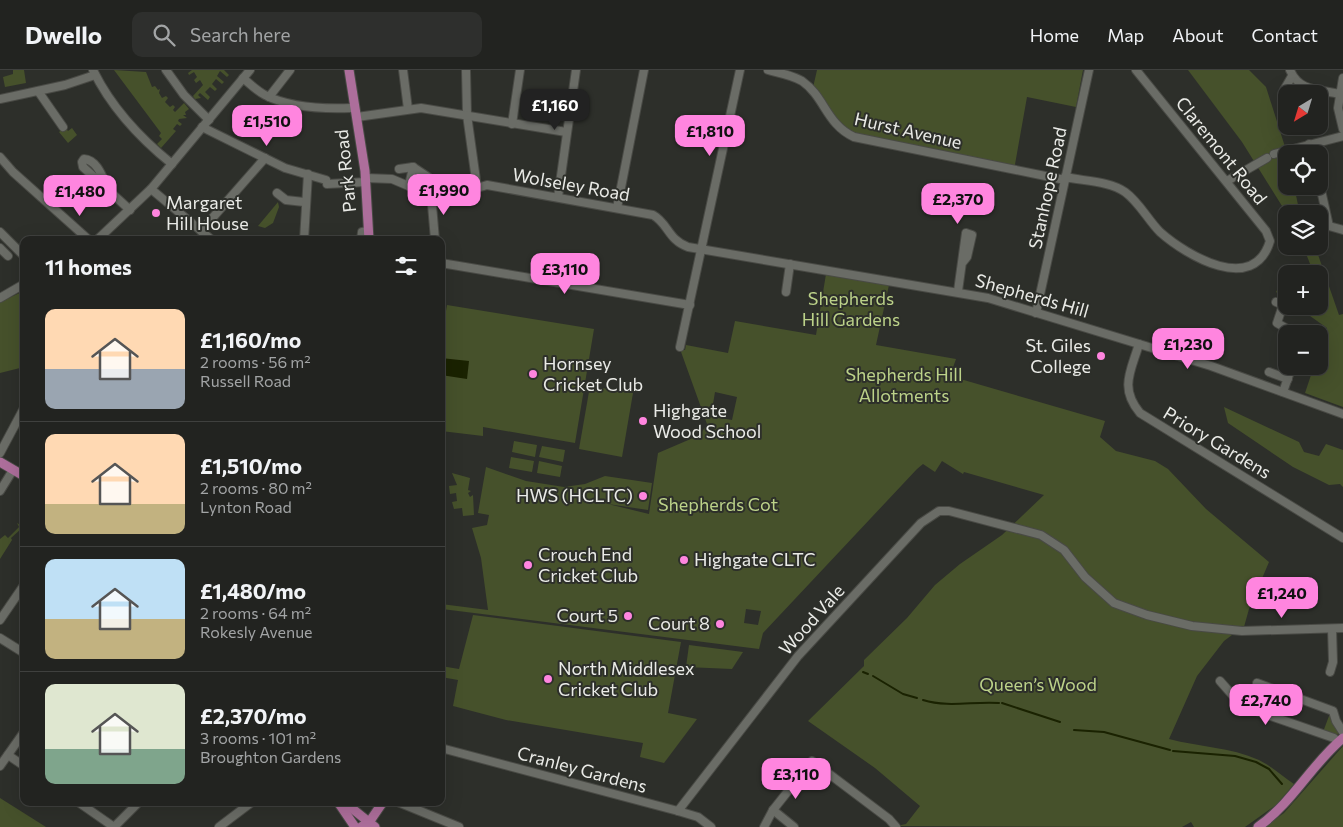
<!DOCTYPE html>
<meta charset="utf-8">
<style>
body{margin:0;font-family:Commissioner,sans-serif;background:#2e2f2d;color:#f1f3f6;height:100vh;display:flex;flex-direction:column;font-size:19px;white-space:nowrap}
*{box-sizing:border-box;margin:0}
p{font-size:16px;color:#a2a4a5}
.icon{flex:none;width:28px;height:28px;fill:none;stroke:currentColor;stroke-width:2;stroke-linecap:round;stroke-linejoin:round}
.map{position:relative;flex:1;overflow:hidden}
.panel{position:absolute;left:20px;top:166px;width:425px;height:570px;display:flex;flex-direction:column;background:#222320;border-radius:10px;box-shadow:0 5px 20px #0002,0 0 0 1px #3f403e}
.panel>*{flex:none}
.needle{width:32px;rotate:218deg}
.controls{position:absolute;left:1278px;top:15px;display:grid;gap:10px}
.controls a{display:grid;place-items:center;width:50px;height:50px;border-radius:10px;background:#222320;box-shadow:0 5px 20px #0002,0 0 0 1px #3f403e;font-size:25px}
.price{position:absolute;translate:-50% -42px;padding:0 11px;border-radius:10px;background:#ff85df;color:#111;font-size:16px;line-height:32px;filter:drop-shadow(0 1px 2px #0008)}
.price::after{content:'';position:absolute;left:50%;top:30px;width:15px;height:11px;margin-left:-8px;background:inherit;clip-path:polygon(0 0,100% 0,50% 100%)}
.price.on{background:#222;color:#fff}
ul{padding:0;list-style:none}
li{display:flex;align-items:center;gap:15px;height:125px;padding:0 25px}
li+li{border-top:1px solid #3f403e}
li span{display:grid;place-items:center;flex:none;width:140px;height:100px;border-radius:10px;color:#555}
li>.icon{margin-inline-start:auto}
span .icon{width:60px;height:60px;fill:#fffc;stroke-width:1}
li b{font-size:21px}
h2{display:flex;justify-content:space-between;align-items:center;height:60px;padding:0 25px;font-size:21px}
header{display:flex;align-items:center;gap:30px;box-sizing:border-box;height:70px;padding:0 25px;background:#222320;border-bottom:1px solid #3f403e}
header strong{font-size:24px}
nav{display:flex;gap:28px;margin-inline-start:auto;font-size:18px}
.search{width:350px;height:45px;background:#2e2f2d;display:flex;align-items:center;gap:12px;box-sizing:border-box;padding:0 18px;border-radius:10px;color:#a2a4a5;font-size:19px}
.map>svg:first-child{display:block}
.green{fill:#46512b;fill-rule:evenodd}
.water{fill:#1a2201}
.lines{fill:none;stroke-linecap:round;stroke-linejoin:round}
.stream{stroke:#1a2201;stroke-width:2}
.minor-casing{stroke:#494a45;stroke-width:10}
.major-casing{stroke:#494a45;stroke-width:11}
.minor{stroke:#6a6c66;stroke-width:8}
.major{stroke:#ad6e9b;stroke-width:9}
.poi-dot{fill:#ff85df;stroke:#2d2f2a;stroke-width:2}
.labels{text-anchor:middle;stroke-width:4;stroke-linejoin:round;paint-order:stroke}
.street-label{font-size:18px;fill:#eaebe7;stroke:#2d2f2a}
.poi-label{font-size:18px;fill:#eaebe7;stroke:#2d2f2a;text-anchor:start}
.park-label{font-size:18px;fill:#bcd289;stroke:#2d2f2a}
</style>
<header>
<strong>Dwello</strong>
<div class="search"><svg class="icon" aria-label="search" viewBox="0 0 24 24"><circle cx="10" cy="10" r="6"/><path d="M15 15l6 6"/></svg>Search here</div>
<nav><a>Home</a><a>Map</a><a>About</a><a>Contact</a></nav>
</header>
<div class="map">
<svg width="1343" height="757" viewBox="0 0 1343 757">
<rect width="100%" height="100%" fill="#2d2f2a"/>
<g class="green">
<polygon points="13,0 24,0 26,13 5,17 3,7 13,4"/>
<polygon points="114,0 146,2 152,17 155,16 158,20 160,19 159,23 162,28 166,26 168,28 165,32 170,37 173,35 175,37 173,40 175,42 184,33 189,39 185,42 186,45 183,45 187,48 179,49 178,51 182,54 180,56 177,54 173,59 176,61 161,78 157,74 162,69 159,66 161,63"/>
<polygon points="192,0 224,0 229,5 227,7 220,1 217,6 224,12 222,14 216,9 212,14 217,19 215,21 210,17 205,22 210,27 208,30 200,23 198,25 201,28 195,29 193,26 203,15 200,10 196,13 194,10 197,7 194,2 189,5 188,3"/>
<polygon points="817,0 1083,0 1076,37 1027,27 1014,100 842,61 812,22"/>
<polygon points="1188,0 1249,0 1266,17 1286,80 1286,116 1294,116 1300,144 1287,144 1242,72"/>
<polygon points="65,57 68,61 72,58 77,65 68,73 59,62"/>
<polygon points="278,132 279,137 273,153 265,158 258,156"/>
<polygon points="1303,176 1315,176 1339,245 1343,244 1343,337 1305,323 1314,296 1319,296 1319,283 1327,258 1296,236 1319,236 1319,204 1314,204"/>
<path d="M 826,204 L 889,215 L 876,275 L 956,289 L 950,306 L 1105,351 L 1100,367 L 1116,381 L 1155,391 L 1168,399 L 1206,439 L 1269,492 L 1249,539 L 1242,564 L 1232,565 L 1224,571 L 1197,606 L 1169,669 C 1199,677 1230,677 1259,690 C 1271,696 1282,706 1294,714 L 1276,735 L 1245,757 L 1194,757 L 1191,752 L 1182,757 L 896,756 L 906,754 L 920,736 L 875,698 L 808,651 L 864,596 L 864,590 L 907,548 L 935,515 L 960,494 L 1002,465 L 1044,425 L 964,402 L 963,404 L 942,391 L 935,402 L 923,394 L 917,399 L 763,563 L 759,579 L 442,539 L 441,534 L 488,540 L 481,488 L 472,458 L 487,455 L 489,445 L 478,443 L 486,397 L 526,411 L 564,417 L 585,414 L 605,406 L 652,413 L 648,440 L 608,434 L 649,444 L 658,383 L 700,365 L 707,354 L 680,279 L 685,280 L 686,275 L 728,283 L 735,251 L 816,265 ZM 715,322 L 737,327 L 732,350 L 711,346 ZM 746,539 L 761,541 L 758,555 L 744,553 Z"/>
<polygon points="1286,204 1286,229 1276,222"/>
<polygon points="24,221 24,297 0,303 0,232"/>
<polygon points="447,235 594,259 575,373 483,357 483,366 441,361 441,247 445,247"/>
<polygon points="590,316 633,323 622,387 579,379"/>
<polygon points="1224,337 1299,372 1304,382 1319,386 1326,374 1343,380 1343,417 1340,414 1329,415 1293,397 1228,353"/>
<polygon points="514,371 537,375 535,387 512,382"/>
<polygon points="542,376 565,380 563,392 539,387"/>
<polygon points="511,387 534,391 532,402 509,398"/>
<polygon points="539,391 562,396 560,407 537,403"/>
<polygon points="452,403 470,408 468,420 471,421 468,423 470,427 473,425 474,445 463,446 462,438 454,439 452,432 457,431 456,423 450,424 449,416 457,415"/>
<polygon points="17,453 24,457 24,461 21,459 11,468 12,470 0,489 0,469 5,465 8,468 19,457"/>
<polygon points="473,545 681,572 668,643 697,649 664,693 640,687 643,673 506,650 453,636 458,610 441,607 441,596 459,599"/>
<polygon points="689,575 743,582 732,599 686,597"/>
<polygon points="1329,646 1331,646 1339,663 1336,666 1323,662"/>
<polygon points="1343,676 1343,757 1264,757 1284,743"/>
<polygon points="0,728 46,757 0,757"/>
</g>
<polygon class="water" points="441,288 469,291 467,309 441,305"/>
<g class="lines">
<g class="stream">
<polyline points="863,602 868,604"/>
<polyline points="873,606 903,624 917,628"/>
<path d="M 923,630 C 949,638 973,631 999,633"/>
<polyline points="1002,633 1060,652"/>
<polyline points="1074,660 1104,662 1170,680"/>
<polyline points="1173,681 1235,686 1256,692 1269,699 1282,714"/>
</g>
<defs>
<g id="minor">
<path d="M 93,0 C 111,37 141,69 172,94"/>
<polyline points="166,0 184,25 209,50"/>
<polyline points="403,0 408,39"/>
<polyline points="466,0 467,45 477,117"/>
<path d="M 768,0 C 779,3 792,5 802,11 C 825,27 826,54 854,67 L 1065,110"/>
<path d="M 1290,0 C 1299,22 1319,19 1340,24"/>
<polyline points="1292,6 1284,20 1303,17"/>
<path d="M 243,8 C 250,14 257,21 265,25 C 290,38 324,39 351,38"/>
<polyline points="1343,8 1338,38 1343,59"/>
<polyline points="38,21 63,57"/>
<polyline points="269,27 290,0"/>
<polyline points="0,29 65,15 95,5"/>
<polyline points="357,47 421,38 566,62"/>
<polyline points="512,54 520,0"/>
<polyline points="202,57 285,98 326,110"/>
<polyline points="1309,74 1312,84"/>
<polyline points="1274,84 1343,66"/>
<polyline points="0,87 13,102 89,170"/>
<polyline points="399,99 413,97 428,107"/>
<path d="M 1065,107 C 1083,111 1110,111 1125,122 C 1139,132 1148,150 1160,162 C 1187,186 1254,225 1270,171 L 1266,161 L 1136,0"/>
<path d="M 366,108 L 392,109 L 418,120 L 447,127 L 487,115 L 653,145 C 668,153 668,170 688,177 L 988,228 L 1211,296 L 1343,344"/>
<polyline points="1227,111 1267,88"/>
<polyline points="1319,111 1329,156 1343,160"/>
<polyline points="327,114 366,112"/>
<polyline points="409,116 413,97"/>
<path d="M 108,119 C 103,109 98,90 84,89 L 82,92 L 83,97 L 130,140"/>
<polyline points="151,119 212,170"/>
<polyline points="277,123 286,130 304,132"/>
<polyline points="431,123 435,170"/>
<polyline points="558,127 576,0"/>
<polyline points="617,138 644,0"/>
<polyline points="201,161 265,88"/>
<polyline points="0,162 24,186"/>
<polyline points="97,170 151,119 250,0"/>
<polyline points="304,170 308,104"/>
<polyline points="361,170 362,162 368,161"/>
<polyline points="0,178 8,186"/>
<polyline points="441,193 690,235"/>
<polyline points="958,221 966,163 972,165 967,187 963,192"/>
<polyline points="786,222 790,194"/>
<polyline points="0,228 24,214"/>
<polyline points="1276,232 1283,235 1277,253 1296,264"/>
<polyline points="1036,243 1089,0"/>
<path d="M 1139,274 C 1131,301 1119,318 1140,343 L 1343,468"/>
<polyline points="680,277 740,0"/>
<polyline points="1269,302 1288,309"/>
<polyline points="1283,322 1292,296"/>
<polyline points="0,383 24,338"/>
<polyline points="0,421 13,400"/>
<polyline points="0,550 24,515"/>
<polyline points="0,568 24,583"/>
<polyline points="1330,602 1333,592 1332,559"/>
<polyline points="1220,611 1242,636 1334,668 1338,672"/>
<polyline points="1257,613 1333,641 1336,651 1343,662"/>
<polyline points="441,678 678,741 698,747 711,757"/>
<polyline points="8,685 24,696"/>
<polyline points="0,696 24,662"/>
<polyline points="78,732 114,757"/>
<polyline points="398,732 459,757"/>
<polyline points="773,740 794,757"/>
<polyline points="678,741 798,586 921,453 939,441 949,441 1041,465 1064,480 1085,507 1114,533 1147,545 1192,556 1242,561 1343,558"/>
<polyline points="114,757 139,732"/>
<polyline points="219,757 252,732"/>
<polyline points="764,757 773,740 812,691 889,749 896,757"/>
</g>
<g id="major">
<polyline points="349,0 365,101 369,170"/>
<polyline points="0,392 24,406"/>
<polyline points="338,732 355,757"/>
<polyline points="344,732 375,757"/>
<polyline points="361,757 370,751 383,732"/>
<path d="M 1258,757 C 1294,731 1310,696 1343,668"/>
</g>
</defs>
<use href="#minor" class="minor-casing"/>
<use href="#major" class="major-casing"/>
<use href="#minor" class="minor"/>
<use href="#major" class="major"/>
</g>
<g class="poi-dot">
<circle cx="156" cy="143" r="5"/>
<circle cx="1101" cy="286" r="5"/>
<circle cx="533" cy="304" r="5"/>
<circle cx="643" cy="351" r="5"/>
<circle cx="643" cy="426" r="5"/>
<circle cx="684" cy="490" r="5"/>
<circle cx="528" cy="495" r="5"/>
<circle cx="628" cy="546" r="5"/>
<circle cx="720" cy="554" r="5"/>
<circle cx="548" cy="609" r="5"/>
</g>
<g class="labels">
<g class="street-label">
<text transform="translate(908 61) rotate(13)" y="6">Hurst Avenue</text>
<text transform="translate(1221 81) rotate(51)" y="6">Claremont Road</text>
<text transform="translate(346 101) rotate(-96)" y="6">Park Road</text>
<text transform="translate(571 115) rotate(10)" y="6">Wolseley Road</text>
<text transform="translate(1048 118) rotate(-78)" y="6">Stanhope Road</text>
<text transform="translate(1032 226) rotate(16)" y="6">Shepherds Hill</text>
<text transform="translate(1217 373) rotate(31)" y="6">Priory Gardens</text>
<text transform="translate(812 550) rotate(-48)" y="6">Wood Vale</text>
<text transform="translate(582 700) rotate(15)" y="6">Cranley Gardens</text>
</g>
<g class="poi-label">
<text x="166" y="139">Margaret<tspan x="166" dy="21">Hill House</tspan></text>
<text x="1091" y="282" text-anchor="end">St. Giles<tspan x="1091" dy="21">College</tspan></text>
<text x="543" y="300">Hornsey<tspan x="543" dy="21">Cricket Club</tspan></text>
<text x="653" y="347">Highgate<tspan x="653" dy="21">Wood School</tspan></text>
<text x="633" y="432" text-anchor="end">HWS (HCLTC)</text>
<text x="538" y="491">Crouch End<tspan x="538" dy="21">Cricket Club</tspan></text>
<text x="694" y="496">Highgate CLTC</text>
<text x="618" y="552" text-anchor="end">Court 5</text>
<text x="710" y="560" text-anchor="end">Court 8</text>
<text x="558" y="605">North Middlesex<tspan x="558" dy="21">Cricket Club</tspan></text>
</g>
<g class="park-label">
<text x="851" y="235">Shepherds<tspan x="851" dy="21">Hill Gardens</tspan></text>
<text x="904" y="311">Shepherds Hill<tspan x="904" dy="21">Allotments</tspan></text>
<text x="718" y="441">Shepherds Cot</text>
<text x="1038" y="621">Queen’s Wood</text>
</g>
</g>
</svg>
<div class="controls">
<a><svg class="needle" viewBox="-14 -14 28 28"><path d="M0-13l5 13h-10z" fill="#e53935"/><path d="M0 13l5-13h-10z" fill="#a2a4a5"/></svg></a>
<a><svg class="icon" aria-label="locate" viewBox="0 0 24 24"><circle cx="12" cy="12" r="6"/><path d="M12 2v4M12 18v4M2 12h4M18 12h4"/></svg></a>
<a><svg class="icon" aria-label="layers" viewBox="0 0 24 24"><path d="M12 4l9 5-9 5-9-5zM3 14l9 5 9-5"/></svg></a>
<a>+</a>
<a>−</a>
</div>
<b class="price on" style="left:555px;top:61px">£1,160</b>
<b class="price" style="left:267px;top:77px">£1,510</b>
<b class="price" style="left:710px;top:87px">£1,810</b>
<b class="price" style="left:444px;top:146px">£1,990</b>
<b class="price" style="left:80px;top:147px">£1,480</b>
<b class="price" style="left:958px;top:155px">£2,370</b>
<b class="price" style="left:565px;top:225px">£3,110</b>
<b class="price" style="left:1188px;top:300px">£1,230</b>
<b class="price" style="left:1282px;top:549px">£1,240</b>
<b class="price" style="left:1266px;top:656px">£2,740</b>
<b class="price" style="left:796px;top:730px">£3,110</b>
<section class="panel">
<h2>11 homes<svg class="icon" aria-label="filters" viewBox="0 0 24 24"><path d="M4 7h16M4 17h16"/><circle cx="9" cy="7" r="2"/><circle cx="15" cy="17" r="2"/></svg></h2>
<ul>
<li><span style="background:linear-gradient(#ffd9b3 60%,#9aa5b1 0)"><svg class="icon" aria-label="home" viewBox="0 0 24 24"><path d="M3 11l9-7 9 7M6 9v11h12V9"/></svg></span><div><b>£1,160/mo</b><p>2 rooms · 56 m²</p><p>Russell Road</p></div></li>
<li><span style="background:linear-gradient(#ffd9b3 70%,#c2b280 0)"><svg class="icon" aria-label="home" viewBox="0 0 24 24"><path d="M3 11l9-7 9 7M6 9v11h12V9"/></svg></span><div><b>£1,510/mo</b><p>2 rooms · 80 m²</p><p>Lynton Road</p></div></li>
<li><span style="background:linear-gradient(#bfe0f5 60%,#c2b280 0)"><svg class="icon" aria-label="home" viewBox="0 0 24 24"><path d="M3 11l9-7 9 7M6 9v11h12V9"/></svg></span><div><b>£1,480/mo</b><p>2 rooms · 64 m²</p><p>Rokesly Avenue</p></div></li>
<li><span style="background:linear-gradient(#dfe7d0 65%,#7fa58c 0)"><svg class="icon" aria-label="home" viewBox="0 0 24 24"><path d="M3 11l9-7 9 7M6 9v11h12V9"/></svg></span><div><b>£2,370/mo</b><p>3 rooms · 101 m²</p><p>Broughton Gardens</p></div></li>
</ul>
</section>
</div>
